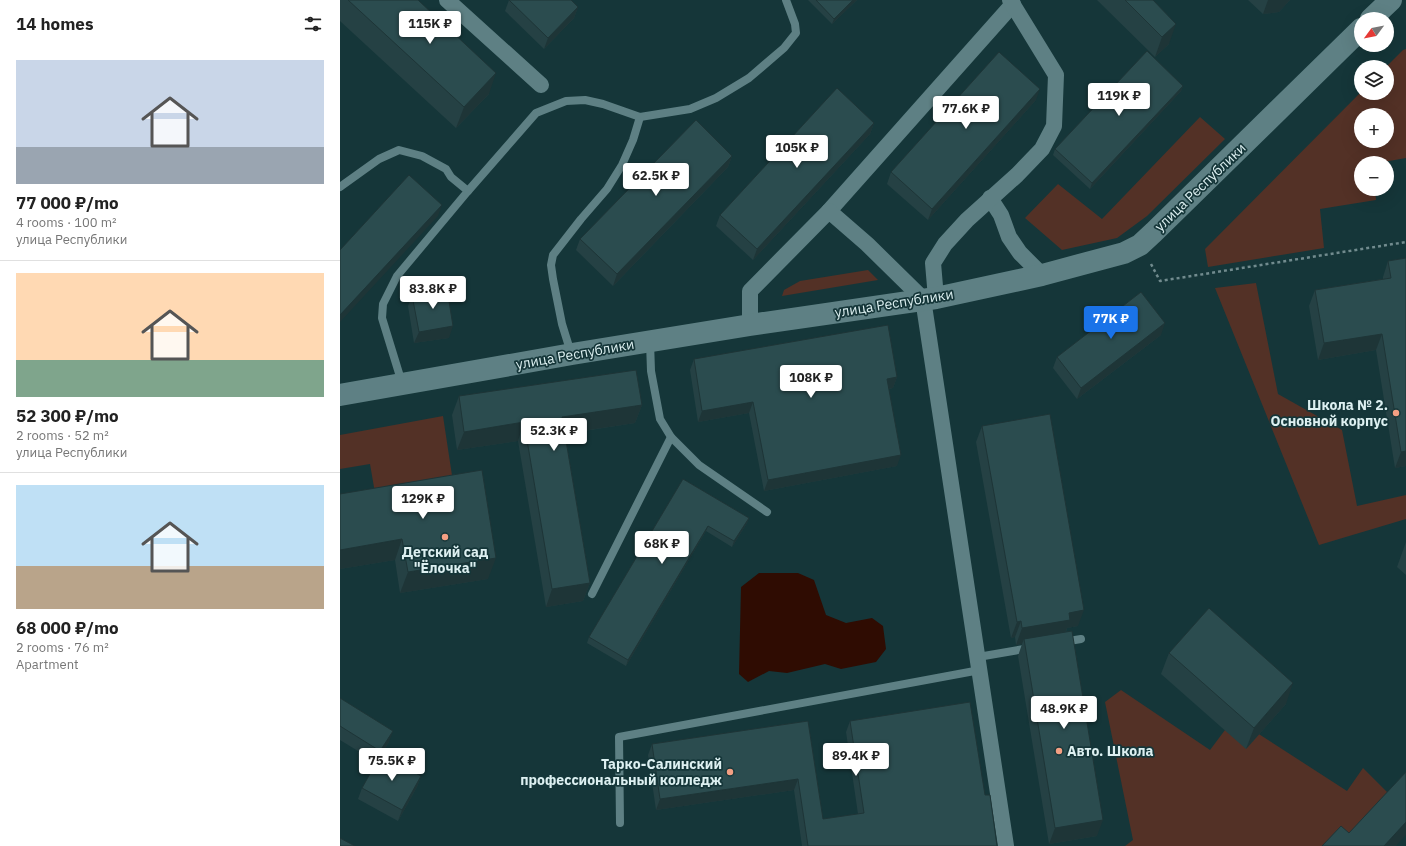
<!DOCTYPE html>
<meta charset="utf-8">
<style>
body{margin:0;font-family:"IBM Plex Sans",sans-serif;background:#f2f2f2;color:#222;height:100vh;display:flex;flex-direction:column;font-size:15px;white-space:nowrap}
*{box-sizing:border-box;margin:0}
p{font-size:13px;color:#767676}
.icon{flex:none;width:22px;height:22px;fill:none;stroke:currentColor;stroke-width:2;stroke-linecap:round;stroke-linejoin:round}
.map{position:relative;flex:1;overflow:hidden}
.panel{display:flex;flex-direction:column;background:#fff;width:340px}
.panel>*{flex:none}
.needle{width:26px;rotate:238deg}
.controls{position:absolute;left:1014px;top:12px;display:grid;gap:8px}
.controls a{display:grid;place-items:center;width:40px;height:40px;border-radius:50%;background:#fff;box-shadow:0 4px 16px #0002;font-size:20px}
.price{position:absolute;translate:-50% -34px;padding:0 9px;border-radius:4px;background:#fff;color:#222;font-size:13px;line-height:26px;filter:drop-shadow(0 1px 2px #0008)}
.price::after{content:'';position:absolute;left:50%;top:24px;width:12px;height:9px;margin-left:-6px;background:inherit;clip-path:polygon(0 0,100% 0,50% 100%)}
.price.selected{background:#1a73e8;color:#fff}
ul{padding:0;list-style:none}
li{display:grid;align-content:center;gap:8px;height:212px;padding:0 16px}
li+li{border-top:1px solid #e0e0e0}
li span{display:grid;place-items:center;height:124px;border-radius:0px;color:#555}
li>.icon{margin-inline-start:auto}
span .icon{width:72px;height:72px;fill:#fffc;stroke-width:1}
li b{font-size:17px}
h2{display:flex;justify-content:space-between;align-items:center;height:48px;padding:0 16px;font-size:17px}
main{display:flex;flex:1;min-height:0}
.map>svg:first-child{display:block}
.green{fill:#533126;fill-rule:evenodd}
.water{fill:#2f0c02}
.lines{fill:none;stroke-linecap:round;stroke-linejoin:round}
.path{stroke:#718b8e;stroke-width:2.5;stroke-dasharray:3 3;stroke-linecap:butt}
.lane{stroke:#5e8084;stroke-width:8}
.street{stroke:#5e8084;stroke-width:16}
.secondary{stroke:#5e8084;stroke-width:22}
.wall{fill:#254144}
.shaded-wall{fill:#1e3537}
.building{fill:#2b4c4f;stroke:#1e3537}
.poi-dot{fill:#f39f83;stroke:#153639;stroke-width:1.5}
.labels{text-anchor:middle;stroke-width:3.5;stroke-linejoin:round;paint-order:stroke}
.street-label{font-size:14px;fill:#ddf0f1;stroke:#153639}
.poi-label{font-size:14px;font-weight:bold;fill:#ddf0f1;stroke:#153639;text-anchor:end}
</style>
<main>
<section class="panel">
<h2>14 homes<svg class="icon" aria-label="filters" viewBox="0 0 24 24"><path d="M4 7h16M4 17h16"/><circle cx="9" cy="7" r="2"/><circle cx="15" cy="17" r="2"/></svg></h2>
<ul>
<li><span style="background:linear-gradient(#c9d6e8 70%,#9aa5b1 0)"><svg class="icon" aria-label="home" viewBox="0 0 24 24"><path d="M3 11l9-7 9 7M6 9v11h12V9"/></svg></span><div><b>77 000 ₽/mo</b><p>4 rooms · 100 m²</p><p>улица Республики</p></div></li>
<li><span style="background:linear-gradient(#ffd9b3 70%,#7fa58c 0)"><svg class="icon" aria-label="home" viewBox="0 0 24 24"><path d="M3 11l9-7 9 7M6 9v11h12V9"/></svg></span><div><b>52 300 ₽/mo</b><p>2 rooms · 52 m²</p><p>улица Республики</p></div></li>
<li><span style="background:linear-gradient(#bfe0f5 65%,#b9a48a 0)"><svg class="icon" aria-label="home" viewBox="0 0 24 24"><path d="M3 11l9-7 9 7M6 9v11h12V9"/></svg></span><div><b>68 000 ₽/mo</b><p>2 rooms · 76 m²</p><p>Apartment</p></div></li>
</ul>
</section>
<div class="map">
<svg width="1066" height="846" viewBox="0 0 1066 846">
<rect width="100%" height="100%" fill="#153639"/>
<g class="green">
<path d="M 1066,49 L 1066,158 L 1038,163 L 1021,163 L 1021,189 L 1035,189 L 1036,200 L 980,209 L 984,248 L 868,267 L 865,249 L 1021,92 L 1021,93 L 1047,93 L 1047,67 L 1046,67 L 1063,50 ZM 1021,115 L 1047,115 L 1047,141 L 1021,141 Z"/>
<polygon points="860,117 885,139 807,216 777,238 722,250 685,218 718,184 762,219"/>
<polygon points="528,270 538,280 442,296 444,290 460,281"/>
<polygon points="916,283 938,394 1002,430 1017,506 1066,495 1066,519 979,545 875,288"/>
<polygon points="103,416 113,482 35,493 30,464 0,469 0,435"/>
<polygon points="781,690 870,750 894,718 1007,791 1023,768 1050,795 1002,846 785,846 793,840 765,702"/>
</g>
<polygon class="water" points="419,573 458,573 474,580 486,615 506,623 532,618 543,626 546,649 536,662 501,669 485,664 447,673 429,671 408,682 399,674 401,587"/>
<g class="lines">
<polyline class="path" points="811,264 820,281 1066,242"/>
<g class="lane">
<polyline points="0,187 39,159 59,150 82,156 106,169 111,177 128,191 57,276 43,304 42,318 62,383"/>
<polyline points="128,191 196,113 226,101 245,100 263,104 300,117 350,109 376,98 409,78 444,48 456,33 455,24 446,0"/>
<polyline points="310,342 311,371 320,419 331,437 359,465 427,512"/>
<polyline points="231,353 222,324 213,279 211,265 213,255 241,219 267,189 282,165 293,140 300,117"/>
<polyline points="252,594 331,437"/>
<polyline points="723,642 741,639"/>
<polyline points="638,657 690,648"/>
<polyline points="280,823 279,737 640,670"/>
</g>
<g class="street">
<polyline points="107,0 201,85"/>
<polyline points="650,198 661,215 669,237 680,253 702,275"/>
<polyline points="489,211 673,4"/>
<polyline points="596,298 593,263 605,244 627,220 677,175 702,149 714,126 716,75 670,0"/>
<polyline points="410,325 410,291 489,211 527,244 583,299 666,846"/>
</g>
<g class="secondary">
<polyline points="1031,19 1051,0"/>
<polyline points="0,395 232,354 410,325 596,298 702,275 784,253 800,245 814,232 1021,29"/>
</g>
</g>
<g class="wall">
<polygon points="0,0 78,0 149,94 116,128 0,21"/>
<polygon points="169,0 231,0 238,7 234,18 204,49 165,11"/>
<polygon points="468,0 517,0 492,24"/>
<polygon points="757,0 813,0 829,44 815,57"/>
<polygon points="908,0 950,0 939,12 923,14"/>
<polygon points="843,86 841,91 750,189 713,155 715,149"/>
<polygon points="696,100 588,220 547,184 551,172"/>
<polygon points="534,123 530,134 413,260 376,226 380,215"/>
<polygon points="392,156 388,167 273,286 236,250 240,239"/>
<polygon points="1066,258 1066,466 1055,468 1036,350 978,360 969,306 975,290 1043,279 1043,277 1048,261"/>
<polygon points="72,295 109,338 74,343 68,306"/>
<polygon points="821,335 737,399 713,368 717,357"/>
<polygon points="354,359 557,377 553,388 549,389 557,466 424,491 409,413 358,422 350,370"/>
<polygon points="119,396 302,405 295,423 225,434 250,583 243,601 206,607 178,441 117,450 112,415"/>
<polygon points="642,426 738,626 727,628 726,632 757,836 709,844 678,656 682,644 676,645 675,637 671,638 636,442"/>
<polygon points="343,479 409,518 407,523 392,547 366,531 286,666 247,643 249,637"/>
<polygon points="0,494 148,579 60,593 55,560 0,569"/>
<polygon points="1066,542 1066,575 1057,567"/>
<polygon points="829,653 946,704 906,749 821,674"/>
<polygon points="0,698 49,742 36,762 0,740"/>
<polygon points="468,721 483,819 518,814 506,732 510,721 645,795 657,846 462,846 454,790 316,810 308,755 312,744"/>
<polygon points="81,776 77,787 58,821 18,799 22,788"/>
</g>
<g class="shaded-wall">
<polygon points="513,0 517,0 492,24 494,19"/>
<polygon points="928,0 950,0 939,12 923,14"/>
<polygon points="238,7 234,18 204,49 208,38"/>
<polygon points="836,24 829,44 815,57 822,37"/>
<polygon points="156,73 149,94 116,128 124,107"/>
<polygon points="843,86 841,91 750,189 752,183"/>
<polygon points="700,89 696,100 588,220 592,209"/>
<polygon points="534,123 530,134 413,260 417,249"/>
<polygon points="392,156 388,167 273,286 277,274"/>
<polygon points="102,205 98,216 0,322 0,315"/>
<polygon points="825,323 821,335 737,399 741,388"/>
<polygon points="113,326 109,338 74,343 79,332"/>
<polygon points="1042,334 1036,350 978,360 984,343"/>
<polygon points="557,377 553,388 543,390 547,379"/>
<polygon points="413,402 409,413 358,422 362,411"/>
<polygon points="302,405 295,423 216,435 222,417"/>
<polygon points="184,422 178,441 117,450 124,432"/>
<polygon points="1066,451 1066,466 1055,468 1061,452"/>
<polygon points="561,455 557,466 424,491 428,480"/>
<polygon points="409,518 407,523 392,547 394,541"/>
<polygon points="368,526 366,531 286,666 288,660"/>
<polygon points="62,539 55,560 0,569 0,550"/>
<polygon points="156,558 148,579 60,593 68,572"/>
<polygon points="250,583 243,601 206,607 212,589"/>
<polygon points="744,610 738,626 727,628 724,636 684,639 682,644 676,645 682,628 729,613"/>
<polygon points="681,621 675,637 671,638 677,622"/>
<polygon points="953,683 946,704 906,749 914,728"/>
<polygon points="53,731 49,742 36,762 40,751"/>
<polygon points="81,776 77,787 58,821 62,810"/>
<polygon points="458,779 454,790 316,810 320,799"/>
<polygon points="763,820 757,836 709,844 715,828"/>
<polygon points="1066,822 1066,835 1056,846 1044,846"/>
</g>
<g class="building">
<polygon points="8,0 78,0 156,73 124,107"/>
<polygon points="169,0 231,0 238,7 208,38"/>
<polygon points="476,0 513,0 494,19"/>
<polygon points="785,0 813,0 836,24 822,37"/>
<polygon points="807,51 843,86 752,183 715,149"/>
<polygon points="659,52 700,89 592,209 551,172"/>
<polygon points="497,88 534,123 417,249 380,215"/>
<polygon points="356,120 392,156 277,274 240,239"/>
<polygon points="69,175 102,205 0,315 0,250"/>
<polygon points="1066,258 1066,451 1061,452 1042,334 984,343 975,290 1051,278 1048,261"/>
<polygon points="107,289 113,326 79,332 72,295"/>
<polygon points="801,292 825,323 741,388 717,357"/>
<polygon points="548,325 557,377 547,379 561,455 428,480 413,402 362,411 354,359"/>
<polygon points="296,370 302,405 222,417 250,583 212,589 184,422 124,432 119,396"/>
<polygon points="710,414 744,610 729,613 730,620 682,628 681,621 677,622 642,426"/>
<polygon points="142,470 156,558 68,572 62,539 0,550 0,494"/>
<polygon points="343,479 409,518 394,541 368,526 288,660 249,637"/>
<polygon points="869,608 953,683 914,728 829,653"/>
<polygon points="732,631 763,820 715,828 684,639"/>
<polygon points="0,698 53,731 40,751 0,726"/>
<polygon points="630,702 645,795 650,795 657,846 468,846 458,779 320,799 312,744 468,721 483,819 524,813 510,721"/>
<polygon points="41,754 81,776 62,810 22,788"/>
<polygon points="1066,772 1066,822 1044,846 982,846 1001,826 1009,833"/>
<polygon points="0,838 15,846 0,846"/>
</g>
<g class="poi-dot">
<circle cx="1056" cy="413" r="4"/>
<circle cx="105" cy="537" r="4"/>
<circle cx="719" cy="751" r="4"/>
<circle cx="390" cy="772" r="4"/>
</g>
<g class="labels">
<g class="street-label">
<text transform="translate(860 187) rotate(-44)" y="5">улица Республики</text>
<text transform="translate(554 303) rotate(-9)" y="5">улица Республики</text>
<text transform="translate(235 354) rotate(-10)" y="5">улица Республики</text>
</g>
<g class="poi-label">
<text x="1048" y="410">Школа № 2.<tspan x="1048" dy="16">Основной корпус</tspan></text>
<text x="105" y="557" text-anchor="middle">Детский сад<tspan x="105" dy="16">"Ёлочка"</tspan></text>
<text x="727" y="756" text-anchor="start">Авто. Школа</text>
<text x="382" y="769">Тарко-Салинский<tspan x="382" dy="16">профессиональный колледж</tspan></text>
</g>
</g>
</svg>
<div class="controls">
<a><svg class="needle" viewBox="-14 -14 28 28"><path d="M0-13l5 13h-10z" fill="#e53935"/><path d="M0 13l5-13h-10z" fill="#767676"/></svg></a>
<a><svg class="icon" aria-label="layers" viewBox="0 0 24 24"><path d="M12 4l9 5-9 5-9-5zM3 14l9 5 9-5"/></svg></a>
<a>+</a>
<a>−</a>
</div>
<b class="price" style="left:90px;top:45px">115K ₽</b>
<b class="price" style="left:779px;top:117px">119K ₽</b>
<b class="price" style="left:626px;top:130px">77.6K ₽</b>
<b class="price" style="left:457px;top:169px">105K ₽</b>
<b class="price" style="left:316px;top:197px">62.5K ₽</b>
<b class="price" style="left:93px;top:310px">83.8K ₽</b>
<b class="price selected" style="left:771px;top:340px">77K ₽</b>
<b class="price" style="left:471px;top:399px">108K ₽</b>
<b class="price" style="left:214px;top:452px">52.3K ₽</b>
<b class="price" style="left:83px;top:520px">129K ₽</b>
<b class="price" style="left:322px;top:565px">68K ₽</b>
<b class="price" style="left:724px;top:730px">48.9K ₽</b>
<b class="price" style="left:516px;top:777px">89.4K ₽</b>
<b class="price" style="left:52px;top:782px">75.5K ₽</b>
</div>
</main>
